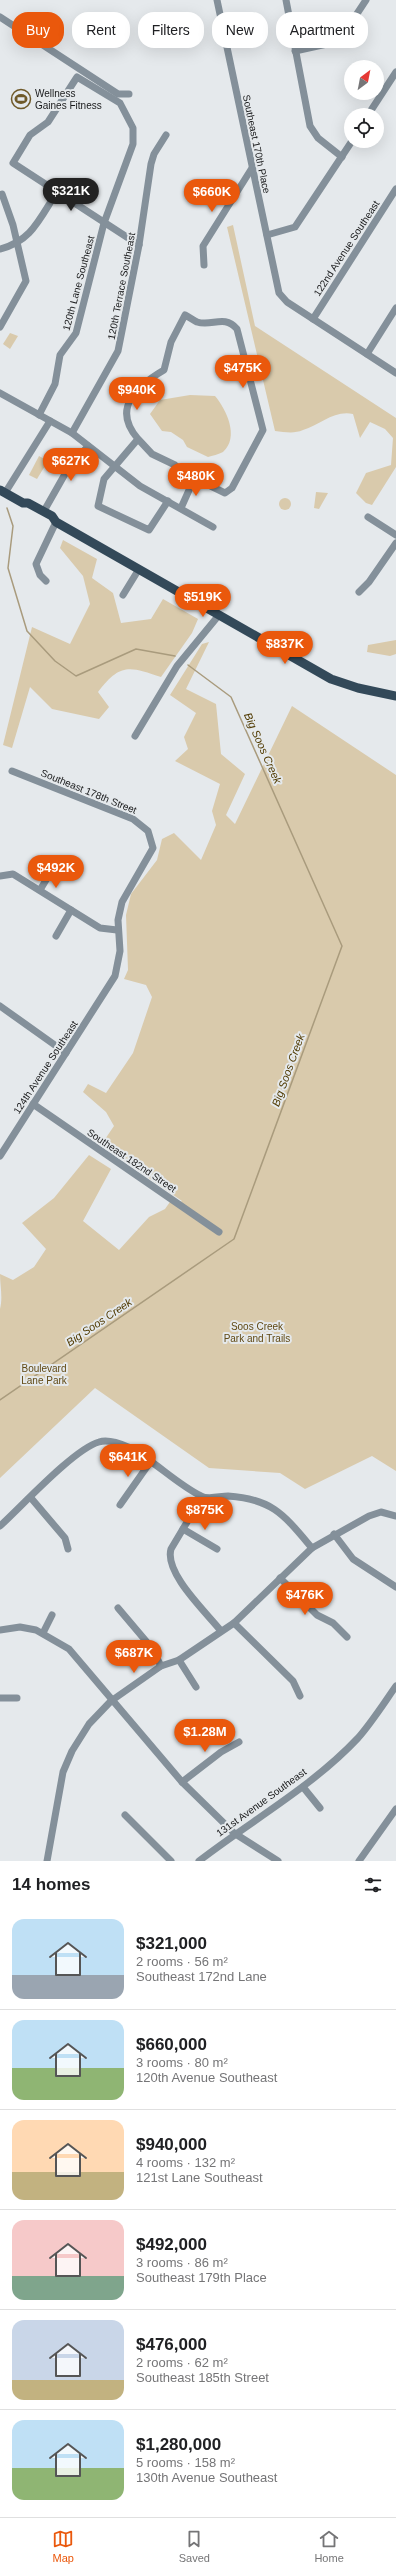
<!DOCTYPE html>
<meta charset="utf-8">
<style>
body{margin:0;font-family:Helvetica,sans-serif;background:#f6f6f6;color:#202124;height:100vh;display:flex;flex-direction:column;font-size:15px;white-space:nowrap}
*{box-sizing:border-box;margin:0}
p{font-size:13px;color:#757577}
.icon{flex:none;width:22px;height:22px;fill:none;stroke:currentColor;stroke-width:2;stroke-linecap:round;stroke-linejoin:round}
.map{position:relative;height:1861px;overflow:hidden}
.details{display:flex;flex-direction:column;background:#fff;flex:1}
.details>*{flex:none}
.banner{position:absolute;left:12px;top:12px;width:372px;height:36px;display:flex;gap:8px}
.needle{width:26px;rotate:32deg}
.fabs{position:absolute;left:344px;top:60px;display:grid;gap:8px}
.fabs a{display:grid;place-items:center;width:40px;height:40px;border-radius:50%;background:#fff;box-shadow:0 4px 16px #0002;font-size:20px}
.price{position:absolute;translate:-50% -34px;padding:0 9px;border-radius:14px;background:#ea580c;color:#fff;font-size:13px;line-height:26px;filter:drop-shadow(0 1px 2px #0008)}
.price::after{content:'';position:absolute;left:50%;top:24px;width:12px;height:9px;margin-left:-6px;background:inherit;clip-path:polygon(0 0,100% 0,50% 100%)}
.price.current{background:#222;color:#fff}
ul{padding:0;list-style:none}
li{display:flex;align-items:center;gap:12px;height:100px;padding:0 12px}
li+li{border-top:1px solid #e0e0e0}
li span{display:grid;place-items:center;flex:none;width:112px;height:80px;border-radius:12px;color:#555}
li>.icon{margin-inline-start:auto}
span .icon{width:48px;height:48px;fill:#fffc;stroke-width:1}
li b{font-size:17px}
h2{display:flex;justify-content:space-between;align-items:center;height:48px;padding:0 12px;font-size:17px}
.pill{padding:0 14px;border-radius:16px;background:#fff;box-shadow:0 4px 16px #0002;font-size:14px;line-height:36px}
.pill.current{background:#ea580c;color:#fff}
.menu{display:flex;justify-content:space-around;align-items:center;height:56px;border-top:1px solid #e0e0e0;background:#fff;font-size:11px;color:#757577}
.menu a{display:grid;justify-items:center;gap:2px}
.menu .current{color:#ea580c}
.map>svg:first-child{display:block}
.green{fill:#d9caac}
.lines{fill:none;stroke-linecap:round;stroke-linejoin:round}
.stream{stroke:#a99b7d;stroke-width:1.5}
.minor{stroke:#84909a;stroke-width:7}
.major{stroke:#334959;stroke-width:9}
.labels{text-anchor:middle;stroke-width:4;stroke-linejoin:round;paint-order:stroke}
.poi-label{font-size:10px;fill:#18191a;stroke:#e5e9ec;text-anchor:start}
.street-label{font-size:10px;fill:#18191a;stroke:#e5e9ec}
.park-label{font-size:10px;fill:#604914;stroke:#e5e9ec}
.water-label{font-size:11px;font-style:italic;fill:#503a00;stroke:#e5e9ec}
</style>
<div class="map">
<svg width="396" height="1861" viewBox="0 0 396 1861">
<rect width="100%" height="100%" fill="#e5e9ec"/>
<g class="green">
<path d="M 233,225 L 255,326 L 396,418 L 396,467 L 372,505 L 366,503 L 356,493 L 366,473 L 391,465 L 393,438 L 385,429 L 370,422 L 360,438 L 353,414 C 334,410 320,425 303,430 C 294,434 285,432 275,431 L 227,227 Z"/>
<polygon points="10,333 18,336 10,349 3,344"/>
<path d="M 190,395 L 215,396 C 226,409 240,437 223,452 C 219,454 212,456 208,457 L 187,447 L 183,440 L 171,432 L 162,431 L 150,414 L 160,400 Z"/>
<polygon points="39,456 48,461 37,479 29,475"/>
<polygon points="316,492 328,493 319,509 314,508"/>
<circle cx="285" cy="504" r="6"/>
<path d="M 63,540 L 97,559 L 92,578 L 113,593 L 121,623 L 151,619 L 163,599 L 198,619 L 192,633 L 161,677 C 129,666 120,663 98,692 L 109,707 L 99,719 L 52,709 L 30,687 L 12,748 L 3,745 L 32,627 L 70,644 L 90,604 L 83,576 L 60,548 Z"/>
<polygon points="396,640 396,654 390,656 367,652 368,645"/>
<path d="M 209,642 L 186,689 L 216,704 L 221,754 L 245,774 L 226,815 L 235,824 L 292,706 L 396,775 L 396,1471 L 372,1456 L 305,1489 L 280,1473 L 209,1468 L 95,1388 L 0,1478 L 0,1309 C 3,1297 0,1286 0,1274 L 13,1280 L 34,1267 L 46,1249 L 22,1223 L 54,1198 L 89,1155 L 111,1169 L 83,1221 L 119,1250 L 149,1217 L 165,1209 L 172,1199 L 178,1203 L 182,1201 L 101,1145 L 114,1126 L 106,1112 L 83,1092 L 88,1084 L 106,1093 L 133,1053 L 152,997 L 146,985 L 124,979 L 128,970 L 126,915 L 131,894 L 157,860 L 162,839 L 174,833 L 201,860 L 216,825 L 212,811 L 220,784 L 175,761 L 188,749 L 184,737 L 196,713 L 170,695 L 202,644 Z"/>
</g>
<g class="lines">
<g class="stream">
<polyline points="7,508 13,526 8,568 27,631 55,661 76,676 136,649 175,656"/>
<polyline points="0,1400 234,1239 342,946 231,697 188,665"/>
</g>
<g class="minor">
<polyline points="217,0 279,293 287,302 396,373"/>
<polyline points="286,0 310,126 318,138 342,157"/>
<polyline points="0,17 118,94 129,94"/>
<polyline points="295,51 336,42 341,38 366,0"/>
<polyline points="368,115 396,72"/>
<polyline points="267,235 295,227 352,141"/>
<path d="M 0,249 C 27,242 36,226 50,203"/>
<polyline points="204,265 203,246 252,168"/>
<polyline points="313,319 396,189"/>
<polyline points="0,327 26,281 13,225 2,194"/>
<polyline points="367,354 396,308"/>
<polyline points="0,393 72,433 140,486 213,527"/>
<polyline points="39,415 55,384 60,355 76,333 104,223 133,144 133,128 120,103 77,77 48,122 30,135 13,163 139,245"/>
<polyline points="72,433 118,351 139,245 151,164 154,154 166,135"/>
<path d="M 138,439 L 152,454 L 175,465 L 184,473 L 225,493 L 232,488 L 263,430 L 237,329 C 224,314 212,327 197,322 C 193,320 189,317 185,315 L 171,342 L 164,370 C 137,386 111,408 138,439 L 104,479 L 98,506 L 149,530 L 168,501"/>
<polyline points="5,493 50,421"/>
<polyline points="181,508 194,479"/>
<polyline points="44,511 65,474 88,446"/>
<polyline points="368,517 396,535"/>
<polyline points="46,581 40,575 36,564 56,522"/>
<polyline points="359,592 369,582 396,543"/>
<polyline points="123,595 139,569"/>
<polyline points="135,736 177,666 219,615"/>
<polyline points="0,876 13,874 100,928 117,930"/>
<polyline points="40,890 52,870"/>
<polyline points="56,936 71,910"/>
<polyline points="0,1006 66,1053"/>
<polyline points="33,1104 219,1232"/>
<polyline points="0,1156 115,976 120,951 118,920 122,902 153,848 148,831 133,819 12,771"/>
<path d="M 202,1497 L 171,1549 C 164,1573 206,1612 221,1631"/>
<polyline points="31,1498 65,1538 68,1549"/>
<polyline points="120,1505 151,1461"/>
<path d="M 0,1526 C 22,1506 74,1449 99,1442 C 108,1439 119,1443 128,1447 C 154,1460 175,1483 201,1496 C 208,1500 220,1496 228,1496 C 273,1499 284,1515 312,1548"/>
<polyline points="183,1529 217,1549"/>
<polyline points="334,1534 353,1559 396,1587"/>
<polyline points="280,1578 317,1615 333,1623 347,1637"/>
<polyline points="118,1608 151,1647 161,1666"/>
<polyline points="234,1623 293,1681 300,1696"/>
<polyline points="0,1630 20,1627 36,1630 69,1649 182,1782 234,1833 278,1861"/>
<polyline points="43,1633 52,1615"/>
<polyline points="179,1660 196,1687"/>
<polyline points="0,1698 17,1698"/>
<polyline points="182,1782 221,1752 239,1742"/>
<polyline points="303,1787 320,1808"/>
<polyline points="125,1815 171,1861"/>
<polyline points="47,1861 63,1772 72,1751 89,1724 111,1701 161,1666 179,1660 234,1623 312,1548 369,1516 381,1512 396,1516"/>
<path d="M 199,1861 C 252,1820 312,1787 358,1738 C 372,1722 384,1703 396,1686"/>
<polyline points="359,1861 396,1809"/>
</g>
<polyline class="major" points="0,490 23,503 28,503 52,516 56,522 331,679 358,688 396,696"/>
</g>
<defs>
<symbol id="stadium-ring" viewBox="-11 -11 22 22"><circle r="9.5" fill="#e5e9ec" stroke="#6f5929" stroke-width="1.5"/><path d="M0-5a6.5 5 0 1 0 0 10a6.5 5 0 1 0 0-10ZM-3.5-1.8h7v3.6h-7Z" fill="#6f5929"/></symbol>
</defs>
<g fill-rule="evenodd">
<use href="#stadium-ring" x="10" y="88" width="22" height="22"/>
</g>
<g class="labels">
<g class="poi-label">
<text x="35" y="97">Wellness<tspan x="35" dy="12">Gaines Fitness</tspan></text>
</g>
<g class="street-label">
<text transform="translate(257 144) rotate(78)" y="4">Southeast 170th Place</text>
<text transform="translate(346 248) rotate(-57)" y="4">122nd Avenue Southeast</text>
<text transform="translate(78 283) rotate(-75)" y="4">120th Lane Southeast</text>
<text transform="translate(121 286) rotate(-79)" y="4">120th Terrace Southeast</text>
<text transform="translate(89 791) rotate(22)" y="4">Southeast 178th Street</text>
<text transform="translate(45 1067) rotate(-57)" y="4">124th Avenue Southeast</text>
<text transform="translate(132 1160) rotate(34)" y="4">Southeast 182nd Street</text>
<text transform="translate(261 1802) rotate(-36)" y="4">131st Avenue Southeast</text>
</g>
<g class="park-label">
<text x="257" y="1330">Soos Creek<tspan x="257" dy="12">Park and Trails</tspan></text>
<text x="44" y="1372">Boulevard<tspan x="44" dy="12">Lane Park</tspan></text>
</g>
<g class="water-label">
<text transform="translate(263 748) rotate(66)" y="4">Big Soos Creek</text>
<text transform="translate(288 1070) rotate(-70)" y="4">Big Soos Creek</text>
<text transform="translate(99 1322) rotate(-34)" y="4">Big Soos Creek</text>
</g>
</g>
</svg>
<div class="fabs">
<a><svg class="needle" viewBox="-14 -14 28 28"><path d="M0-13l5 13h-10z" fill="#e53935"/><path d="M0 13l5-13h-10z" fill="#757577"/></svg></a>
<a><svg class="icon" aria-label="locate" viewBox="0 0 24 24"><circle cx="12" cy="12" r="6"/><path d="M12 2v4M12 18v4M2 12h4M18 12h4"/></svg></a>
</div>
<b class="price current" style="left:71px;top:212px">$321K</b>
<b class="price" style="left:212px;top:213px">$660K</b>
<b class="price" style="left:243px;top:389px">$475K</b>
<b class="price" style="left:137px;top:411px">$940K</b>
<b class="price" style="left:71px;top:482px">$627K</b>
<b class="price" style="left:196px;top:497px">$480K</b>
<b class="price" style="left:203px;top:618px">$519K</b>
<b class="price" style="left:285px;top:665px">$837K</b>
<b class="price" style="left:56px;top:889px">$492K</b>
<b class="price" style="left:128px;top:1478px">$641K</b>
<b class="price" style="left:205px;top:1531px">$875K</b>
<b class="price" style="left:305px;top:1616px">$476K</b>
<b class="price" style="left:134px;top:1674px">$687K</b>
<b class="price" style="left:205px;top:1753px">$1.28M</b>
<div class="banner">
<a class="pill current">Buy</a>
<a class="pill">Rent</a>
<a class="pill">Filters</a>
<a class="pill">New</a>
<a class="pill">Apartment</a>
</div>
</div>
<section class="details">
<h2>14 homes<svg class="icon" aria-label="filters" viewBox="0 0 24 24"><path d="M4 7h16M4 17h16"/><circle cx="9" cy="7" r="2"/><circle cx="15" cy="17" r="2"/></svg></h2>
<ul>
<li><span style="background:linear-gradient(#bfe0f5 70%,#9aa5b1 0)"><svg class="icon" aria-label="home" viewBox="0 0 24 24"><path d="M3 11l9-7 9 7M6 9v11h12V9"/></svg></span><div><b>$321,000</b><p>2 rooms · 56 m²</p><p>Southeast 172nd Lane</p></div></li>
<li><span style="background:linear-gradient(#bfe0f5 60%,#8fb573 0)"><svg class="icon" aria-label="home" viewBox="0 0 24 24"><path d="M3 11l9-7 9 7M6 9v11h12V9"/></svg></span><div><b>$660,000</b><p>3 rooms · 80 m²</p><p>120th Avenue Southeast</p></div></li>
<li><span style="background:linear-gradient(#ffd9b3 65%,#c2b280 0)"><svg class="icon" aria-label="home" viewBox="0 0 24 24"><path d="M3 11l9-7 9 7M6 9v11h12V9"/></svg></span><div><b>$940,000</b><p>4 rooms · 132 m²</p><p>121st Lane Southeast</p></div></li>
<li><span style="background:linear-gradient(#f6c9c9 70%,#7fa58c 0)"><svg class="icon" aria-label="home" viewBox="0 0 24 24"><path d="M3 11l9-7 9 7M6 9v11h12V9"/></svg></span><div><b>$492,000</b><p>3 rooms · 86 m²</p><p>Southeast 179th Place</p></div></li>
<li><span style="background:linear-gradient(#c9d6e8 75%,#c2b280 0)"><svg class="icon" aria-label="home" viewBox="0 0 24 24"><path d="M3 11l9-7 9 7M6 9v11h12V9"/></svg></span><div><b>$476,000</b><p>2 rooms · 62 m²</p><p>Southeast 185th Street</p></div></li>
<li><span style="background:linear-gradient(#bfe0f5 60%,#8fb573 0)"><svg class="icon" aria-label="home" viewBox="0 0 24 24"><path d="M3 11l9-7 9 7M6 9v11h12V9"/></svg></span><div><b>$1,280,000</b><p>5 rooms · 158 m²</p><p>130th Avenue Southeast</p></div></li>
</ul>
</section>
<nav class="menu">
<a class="current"><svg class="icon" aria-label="map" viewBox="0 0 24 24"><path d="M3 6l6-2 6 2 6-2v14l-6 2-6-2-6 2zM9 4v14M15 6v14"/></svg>Map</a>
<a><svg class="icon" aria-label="saved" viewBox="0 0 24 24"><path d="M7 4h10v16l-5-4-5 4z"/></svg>Saved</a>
<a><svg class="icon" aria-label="home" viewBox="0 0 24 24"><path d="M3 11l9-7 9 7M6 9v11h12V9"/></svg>Home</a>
</nav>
